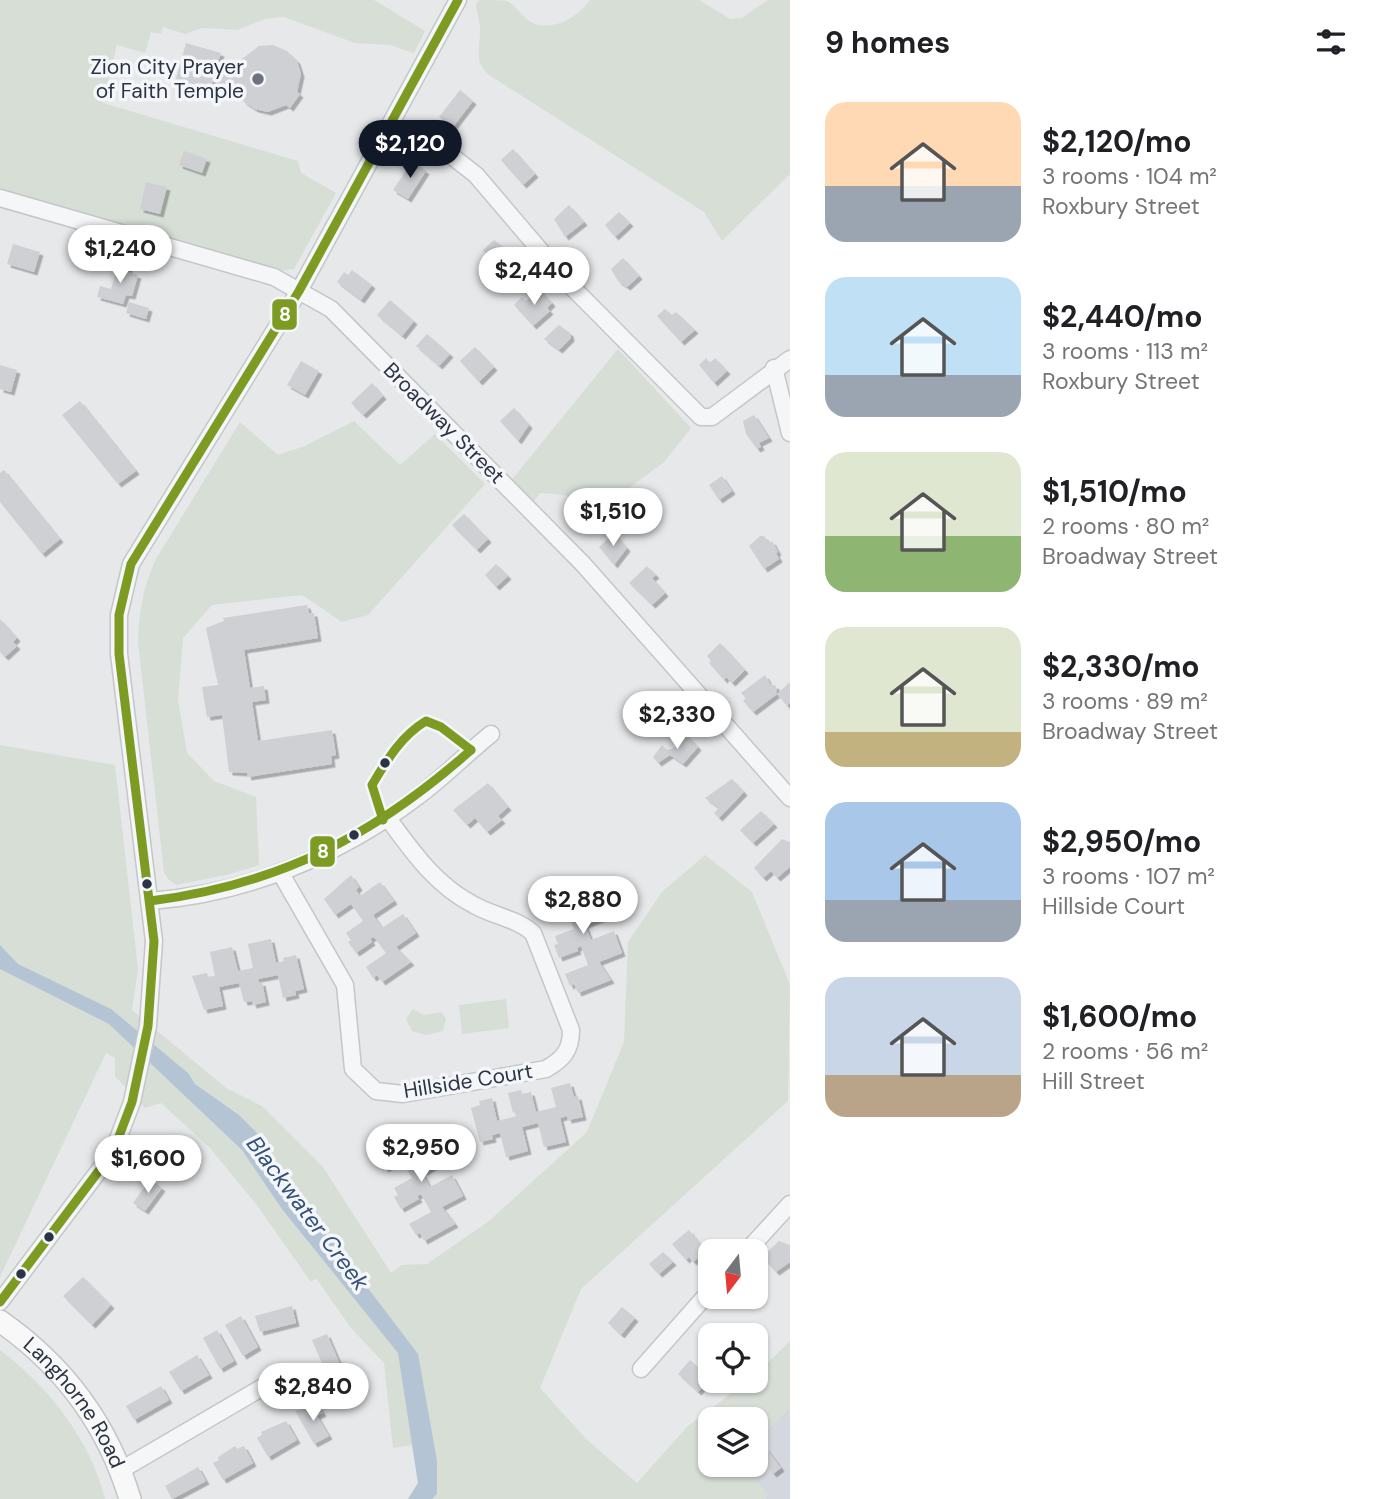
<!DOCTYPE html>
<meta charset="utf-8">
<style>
body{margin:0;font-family:"DM Sans",sans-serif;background:#f6f6f6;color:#202124;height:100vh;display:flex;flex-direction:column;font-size:26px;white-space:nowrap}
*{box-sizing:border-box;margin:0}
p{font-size:23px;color:#757577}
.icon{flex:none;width:38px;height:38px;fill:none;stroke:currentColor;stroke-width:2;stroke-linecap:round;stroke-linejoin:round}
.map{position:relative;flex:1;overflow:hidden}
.drawer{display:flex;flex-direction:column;background:#fff;width:595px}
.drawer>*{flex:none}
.needle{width:46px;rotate:196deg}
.buttons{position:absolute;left:698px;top:1239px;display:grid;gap:14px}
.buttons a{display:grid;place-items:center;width:70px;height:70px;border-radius:14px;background:#fff;box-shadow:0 2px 5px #0004;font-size:35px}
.price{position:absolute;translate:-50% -60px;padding:0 16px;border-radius:24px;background:#fff;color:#222;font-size:23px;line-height:46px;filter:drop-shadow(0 2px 4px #0008)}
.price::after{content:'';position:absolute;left:50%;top:42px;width:21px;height:16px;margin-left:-10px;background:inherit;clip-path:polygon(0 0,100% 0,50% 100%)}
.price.current{background:#111827;color:#fff}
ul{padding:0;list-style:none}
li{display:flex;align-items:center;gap:21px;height:175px;padding:0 35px}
li span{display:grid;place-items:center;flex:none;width:196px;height:140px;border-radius:21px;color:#555}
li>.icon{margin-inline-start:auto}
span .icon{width:84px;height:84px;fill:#fffc;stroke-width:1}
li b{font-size:30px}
h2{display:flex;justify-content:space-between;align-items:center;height:84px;padding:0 35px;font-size:30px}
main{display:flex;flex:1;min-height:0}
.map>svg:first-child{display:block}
.built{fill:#d4d7dd}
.green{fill:#d6ded6}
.water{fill:#b4c4d5}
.building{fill:#ced0d3;filter:url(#shadow)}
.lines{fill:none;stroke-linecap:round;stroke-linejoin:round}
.minor-casing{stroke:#c4c6c8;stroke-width:19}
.major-casing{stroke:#c2c5c8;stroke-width:24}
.minor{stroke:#f5f6f7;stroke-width:16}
.major{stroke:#f8f8f8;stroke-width:21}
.bus-1-casing{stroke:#f4f6f9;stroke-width:14}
.bus-1{stroke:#7d9b23;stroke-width:9}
.poi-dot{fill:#6c737f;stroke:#f4f6f9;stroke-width:2.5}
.bus-dot{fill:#2b3445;stroke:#f4f6f9;stroke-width:2.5}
.labels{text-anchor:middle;stroke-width:7;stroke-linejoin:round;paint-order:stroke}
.poi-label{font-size:21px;fill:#2b3445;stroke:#f4f6f9;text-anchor:end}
.street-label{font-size:21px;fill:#2b3445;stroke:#f4f6f9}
.water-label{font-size:23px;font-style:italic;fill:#34527a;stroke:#f4f6f9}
.line-badge{stroke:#f4f6f9;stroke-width:2.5}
.badge-label{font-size:19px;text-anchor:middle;font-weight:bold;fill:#fff}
</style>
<main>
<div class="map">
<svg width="790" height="1499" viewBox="0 0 790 1499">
<defs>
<filter id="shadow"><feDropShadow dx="3.5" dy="3.5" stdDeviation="0" flood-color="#0004"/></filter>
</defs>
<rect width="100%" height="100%" fill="#e6e8ea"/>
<polygon class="built" points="790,1408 790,1499 765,1499 768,1495 742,1465 756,1465 756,1441"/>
<g class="green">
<polygon points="0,0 374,0 425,31 414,53 390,45 355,43 284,17 265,19 237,30 202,28 185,34 163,27 161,34 151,32 145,53 117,45 103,103 298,161 301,173 336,193 294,269 279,271 0,190"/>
<path d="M 479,0 C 487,0 500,0 507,1 C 517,6 522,18 533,23 C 554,32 579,16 590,0 L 699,0 L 730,19 L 742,18 L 768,0 L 790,0 L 790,174 L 722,241 L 704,212 L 489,75 C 472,59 481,48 480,27 C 479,20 477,12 476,5 Z"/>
<polygon points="618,349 691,428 664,462 593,515 566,495 540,493 532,504 510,482"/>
<path d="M 354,421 L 400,465 L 435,434 L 485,484 L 368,615 L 342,622 L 302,595 L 212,605 L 183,638 L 178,700 L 187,753 L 214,781 L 256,797 L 259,865 L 230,874 L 176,885 L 168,879 L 164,872 L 138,642 C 139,612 143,586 156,559 L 240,422 L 278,455 L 305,446 Z"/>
<polygon points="0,745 115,765 138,969 132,1010 226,1088 262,1106 323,1167 391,1273 402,1265 427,1264 489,1221 587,1132 624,1042 628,942 662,892 705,855 752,892 790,985 788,1101 581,1289 540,1388 587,1440 637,1483 687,1427 747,1381 756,1381 756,1374 790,1341 790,1408 756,1441 756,1419 710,1419 710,1465 742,1465 769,1495 765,1499 408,1499 418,1483 412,1445 393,1448 384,1363 351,1328 316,1278 311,1282 256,1204 210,1148 161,1103 145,1108 115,1076 115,1058 106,1053 0,1277"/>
<polygon points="506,999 509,1028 462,1034 459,1005"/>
<polygon points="413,1009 424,1015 441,1012 446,1019 443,1031 426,1035 412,1031 406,1019"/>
<path d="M 0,1350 C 49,1387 90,1440 105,1499 L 0,1499 Z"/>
</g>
<polygon class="water" points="0,945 18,964 111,1009 188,1073 195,1084 239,1115 256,1132 298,1196 418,1354 437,1461 437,1494 432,1499 408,1499 418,1483 398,1353 282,1209 242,1150 109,1024 0,969"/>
<g class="building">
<polygon points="186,43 221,53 217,65 225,65 225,61 238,62 259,46 273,45 287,51 297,61 301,74 297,92 300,94 290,108 286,105 268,112 255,109 244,102 236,90 224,90 224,84 216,84 217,65 209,96 174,86"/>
<polygon points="460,90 473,101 453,127 439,117"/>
<polygon points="513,149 535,174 523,185 501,160"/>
<polygon points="184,151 207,159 202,173 179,165"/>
<polygon points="412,161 426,171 408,199 393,190"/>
<polygon points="146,182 167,187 160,214 140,209"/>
<polygon points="569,205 584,222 565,237 554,219"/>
<polygon points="619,212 630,223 615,237 605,225"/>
<polygon points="494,240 512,253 497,270 483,250"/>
<polygon points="13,244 40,252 34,272 7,264"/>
<polygon points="623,258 639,276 627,287 618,281 611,269"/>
<polygon points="119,262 130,265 128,272 138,275 132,296 126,295 123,304 97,297 100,286 111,289"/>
<polygon points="352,270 372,285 361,300 337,282 344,272 348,275"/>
<polygon points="539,289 552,303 547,308 550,311 533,326 514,305 522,297 526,301"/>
<polygon points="390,300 414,321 402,336 377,315"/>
<polygon points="129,302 149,308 146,319 126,313"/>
<polygon points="665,309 672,315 676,312 695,330 681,342 657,316"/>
<polygon points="559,325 570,333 571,338 559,350 544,339"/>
<polygon points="427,334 450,354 439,366 416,346"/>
<polygon points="475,347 494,367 479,382 460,361"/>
<polygon points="706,358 710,363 715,358 727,371 714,383 699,365"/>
<polygon points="301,361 319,371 305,395 287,385"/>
<polygon points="0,365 17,370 11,392 0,389"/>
<polygon points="372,383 383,396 363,415 351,403"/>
<polygon points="80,401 136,471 118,484 62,415"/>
<polygon points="514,408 529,425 518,441 500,421"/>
<polygon points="754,415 769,438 759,443 761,447 757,449 746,434 743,421"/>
<polygon points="4,470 60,539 42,554 0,502 0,473"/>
<polygon points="722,476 732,491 719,500 709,485"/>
<polygon points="464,514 488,539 477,550 452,525"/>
<polygon points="614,533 627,548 614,565 599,547"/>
<polygon points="760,536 764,536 769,543 772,541 778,552 776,553 779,559 764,569 749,546"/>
<polygon points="496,564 508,576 496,587 485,575"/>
<polygon points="647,566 656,575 652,578 665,593 652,605 629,583"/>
<polygon points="307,605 309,613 314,613 318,638 244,650 250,688 264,686 266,700 252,702 258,741 332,730 336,755 331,756 332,764 248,777 247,773 229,772 222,715 207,717 202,687 218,685 206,628 224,621 223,618"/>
<polygon points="0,619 17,638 13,642 17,646 5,657 0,652"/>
<polygon points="720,643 745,670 732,683 726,677 724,680 709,663 711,661 707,656"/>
<polygon points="765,675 770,684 776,686 777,694 790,682 790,703 787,706 777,694 753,712 743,701 746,698 741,693"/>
<polygon points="688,736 698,747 683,764 670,755 658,763 653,757 662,745 667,750 672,749"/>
<polygon points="732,779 744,792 719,818 714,813 719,808 705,798"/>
<polygon points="488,783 508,807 498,816 502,820 487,832 475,818 467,825 453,810"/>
<polygon points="761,811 774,824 753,843 740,830"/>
<polygon points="782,839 790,842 790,867 777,878 771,871 763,878 754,868"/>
<polygon points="351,875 359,887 356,890 360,896 380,882 394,901 373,915 382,928 403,914 416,933 396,947 411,962 382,982 377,975 373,978 366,967 386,953 374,937 370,939 372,942 356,953 348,942 351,940 346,933 363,921 351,904 335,915 324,899"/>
<polygon points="573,881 578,895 574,897 577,904 600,895 608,916 585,925 591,940 614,931 622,953 599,962 611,980 578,993 574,984 570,986 565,974 588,965 581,946 577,948 578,951 559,958 554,945 558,944 555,936 574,929 566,909 548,916 541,898"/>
<polygon points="271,939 276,963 284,961 283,958 296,955 304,989 295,991 296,995 283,998 278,975 258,979 259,983 262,982 266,1002 253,1005 252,1001 244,1002 239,983 219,987 223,1006 204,1010 192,976 207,973 208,977 215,976 210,952 232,947 238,971 253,968 248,944"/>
<polygon points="570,1083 574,1097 578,1096 583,1117 568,1120 567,1116 560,1118 566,1142 544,1147 538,1123 522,1127 528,1151 506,1157 500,1133 492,1135 493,1139 480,1142 471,1108 480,1105 479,1101 492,1098 497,1121 517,1116 516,1112 513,1113 508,1093 521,1090 522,1094 531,1092 536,1112 556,1107 551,1088"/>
<polygon points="404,1131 412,1144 408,1146 411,1153 433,1141 444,1161 422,1173 430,1187 452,1175 463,1196 442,1207 455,1224 424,1241 420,1233 416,1235 409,1224 431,1212 421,1194 417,1196 419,1199 401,1209 394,1197 398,1195 394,1188 412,1178 401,1160 385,1169 375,1152"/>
<polygon points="150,1179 162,1188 145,1211 133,1203"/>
<polygon points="689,1230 706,1251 693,1262 689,1257 686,1260 672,1244"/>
<polygon points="779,1241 790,1245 790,1262 776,1272 762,1257"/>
<polygon points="663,1252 673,1262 659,1274 649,1264"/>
<polygon points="83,1277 111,1305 92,1325 63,1296"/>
<polygon points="292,1306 296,1323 260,1332 255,1316"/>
<polygon points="622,1307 635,1318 621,1335 608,1323"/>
<polygon points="241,1316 258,1347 243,1356 225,1325"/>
<polygon points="217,1330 234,1361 220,1369 203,1338"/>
<polygon points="327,1334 342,1369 327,1375 312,1340"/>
<polygon points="197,1355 209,1375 181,1391 169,1372"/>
<polygon points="690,1360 710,1378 698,1392 678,1374"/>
<polygon points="161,1386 169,1400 134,1420 126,1406"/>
<polygon points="317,1404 323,1413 317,1416 329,1436 314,1444 295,1411"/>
<polygon points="286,1421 297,1440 268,1457 257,1438 262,1435 261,1432"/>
<polygon points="235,1446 237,1449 244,1446 253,1463 223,1480 213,1463 219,1460 218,1457"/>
<polygon points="766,1448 781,1468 773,1474 758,1454"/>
<polygon points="198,1467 206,1481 172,1499 165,1486"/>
</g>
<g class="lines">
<defs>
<g id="minor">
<polyline points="388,128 444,150 476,175 568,283 701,417 712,417 790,359"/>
<polyline points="0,198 274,277 331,309 583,564 790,798"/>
<polyline points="774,368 790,433"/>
<path d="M 280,872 L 345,985 L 353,1069 L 376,1091 L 403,1094 L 546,1069 C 563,1059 571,1051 571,1030 L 533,933 C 516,918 493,916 474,905 C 435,885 412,851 387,817"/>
<path d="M 150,901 C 246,894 341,855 417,797 C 443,778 466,754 491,734"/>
<polyline points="747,1251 790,1204"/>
<polyline points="0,1302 113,1152 132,1102 148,1026 154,941 119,654 119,615 131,564 299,291 458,0"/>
<polyline points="641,1369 710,1291"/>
<polyline points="121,1470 287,1373"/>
</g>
<g id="major">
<path id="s1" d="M 0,1321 C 63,1365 108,1425 130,1499"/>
</g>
</defs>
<use href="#minor" class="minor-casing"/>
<use href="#major" class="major-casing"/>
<use href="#minor" class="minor"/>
<use href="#major" class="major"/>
<defs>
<g id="bus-1">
<path d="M 383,820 L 372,785 C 387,760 401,736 426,721 L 441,727 L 471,750"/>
<path d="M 150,901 C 279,885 374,836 471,750"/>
<polyline points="0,1302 113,1152 132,1102 148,1026 154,941 119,654 119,615 131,564 299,291 458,0"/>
</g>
</defs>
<use href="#bus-1" class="bus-1-casing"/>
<use href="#bus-1" class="bus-1"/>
</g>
<circle class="poi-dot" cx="258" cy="79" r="7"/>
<g class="bus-dot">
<circle cx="385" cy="763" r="6"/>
<circle cx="354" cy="835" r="6"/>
<circle cx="147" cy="884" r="6"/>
<circle cx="49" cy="1237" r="6"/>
<circle cx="21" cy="1274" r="6"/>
</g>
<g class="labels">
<g class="poi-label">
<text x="244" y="74">Zion City Prayer<tspan x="244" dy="24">of Faith Temple</tspan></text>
</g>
<g class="street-label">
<text transform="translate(444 423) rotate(45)" y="7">Broadway Street</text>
<text transform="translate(468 1081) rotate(-9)" y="7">Hillside Court</text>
<text dy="7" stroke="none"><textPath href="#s1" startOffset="112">Langhorne Road</textPath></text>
</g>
<g class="water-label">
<text transform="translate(308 1213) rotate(53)" y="8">Blackwater Creek</text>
</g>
</g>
<g class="line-badge">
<rect x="271" y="298" width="27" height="33" rx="7" fill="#7d9b23"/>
<rect x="309" y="835" width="27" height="33" rx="7" fill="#7d9b23"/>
</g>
<g class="badge-label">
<text x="285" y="321">8</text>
<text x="323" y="858">8</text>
</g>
</svg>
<div class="buttons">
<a><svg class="needle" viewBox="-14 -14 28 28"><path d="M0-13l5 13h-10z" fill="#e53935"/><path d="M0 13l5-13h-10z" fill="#757577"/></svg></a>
<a><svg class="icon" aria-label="locate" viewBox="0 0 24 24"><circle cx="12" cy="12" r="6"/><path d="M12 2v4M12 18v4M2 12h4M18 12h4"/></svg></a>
<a><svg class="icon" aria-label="layers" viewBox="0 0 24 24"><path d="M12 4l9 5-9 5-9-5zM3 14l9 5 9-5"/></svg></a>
</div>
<b class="price current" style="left:410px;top:180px">$2,120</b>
<b class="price" style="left:120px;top:285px">$1,240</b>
<b class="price" style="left:534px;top:307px">$2,440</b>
<b class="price" style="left:613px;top:548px">$1,510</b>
<b class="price" style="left:677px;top:751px">$2,330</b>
<b class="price" style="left:583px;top:936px">$2,880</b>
<b class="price" style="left:421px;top:1184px">$2,950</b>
<b class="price" style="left:148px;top:1195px">$1,600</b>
<b class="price" style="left:313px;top:1423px">$2,840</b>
</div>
<section class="drawer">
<h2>9 homes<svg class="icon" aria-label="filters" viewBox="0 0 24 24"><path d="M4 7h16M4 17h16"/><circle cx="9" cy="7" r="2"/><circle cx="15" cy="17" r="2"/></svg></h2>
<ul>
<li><span style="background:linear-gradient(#ffd9b3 60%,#9aa5b1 0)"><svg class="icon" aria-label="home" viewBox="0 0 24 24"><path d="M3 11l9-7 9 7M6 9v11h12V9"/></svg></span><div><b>$2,120/mo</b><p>3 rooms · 104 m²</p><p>Roxbury Street</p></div></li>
<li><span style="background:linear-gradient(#bfe0f5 70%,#9aa5b1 0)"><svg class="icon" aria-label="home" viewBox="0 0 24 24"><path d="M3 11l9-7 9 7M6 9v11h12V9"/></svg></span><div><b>$2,440/mo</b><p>3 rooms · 113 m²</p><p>Roxbury Street</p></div></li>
<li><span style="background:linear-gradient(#dfe7d0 60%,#8fb573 0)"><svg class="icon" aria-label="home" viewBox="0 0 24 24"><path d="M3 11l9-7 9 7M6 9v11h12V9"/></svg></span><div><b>$1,510/mo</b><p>2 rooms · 80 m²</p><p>Broadway Street</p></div></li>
<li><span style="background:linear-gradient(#dfe7d0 75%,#c2b280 0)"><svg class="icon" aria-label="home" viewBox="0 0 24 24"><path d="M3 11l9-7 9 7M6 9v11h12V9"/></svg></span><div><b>$2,330/mo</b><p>3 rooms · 89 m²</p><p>Broadway Street</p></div></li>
<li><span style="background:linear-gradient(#a9c7e8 70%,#9aa5b1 0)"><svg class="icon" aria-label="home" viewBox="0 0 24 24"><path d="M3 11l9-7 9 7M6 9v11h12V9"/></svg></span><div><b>$2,950/mo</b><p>3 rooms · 107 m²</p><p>Hillside Court</p></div></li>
<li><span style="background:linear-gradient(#c9d6e8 70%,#b9a48a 0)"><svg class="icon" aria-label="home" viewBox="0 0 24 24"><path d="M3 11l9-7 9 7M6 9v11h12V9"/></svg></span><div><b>$1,600/mo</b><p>2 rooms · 56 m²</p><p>Hill Street</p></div></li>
</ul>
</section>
</main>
